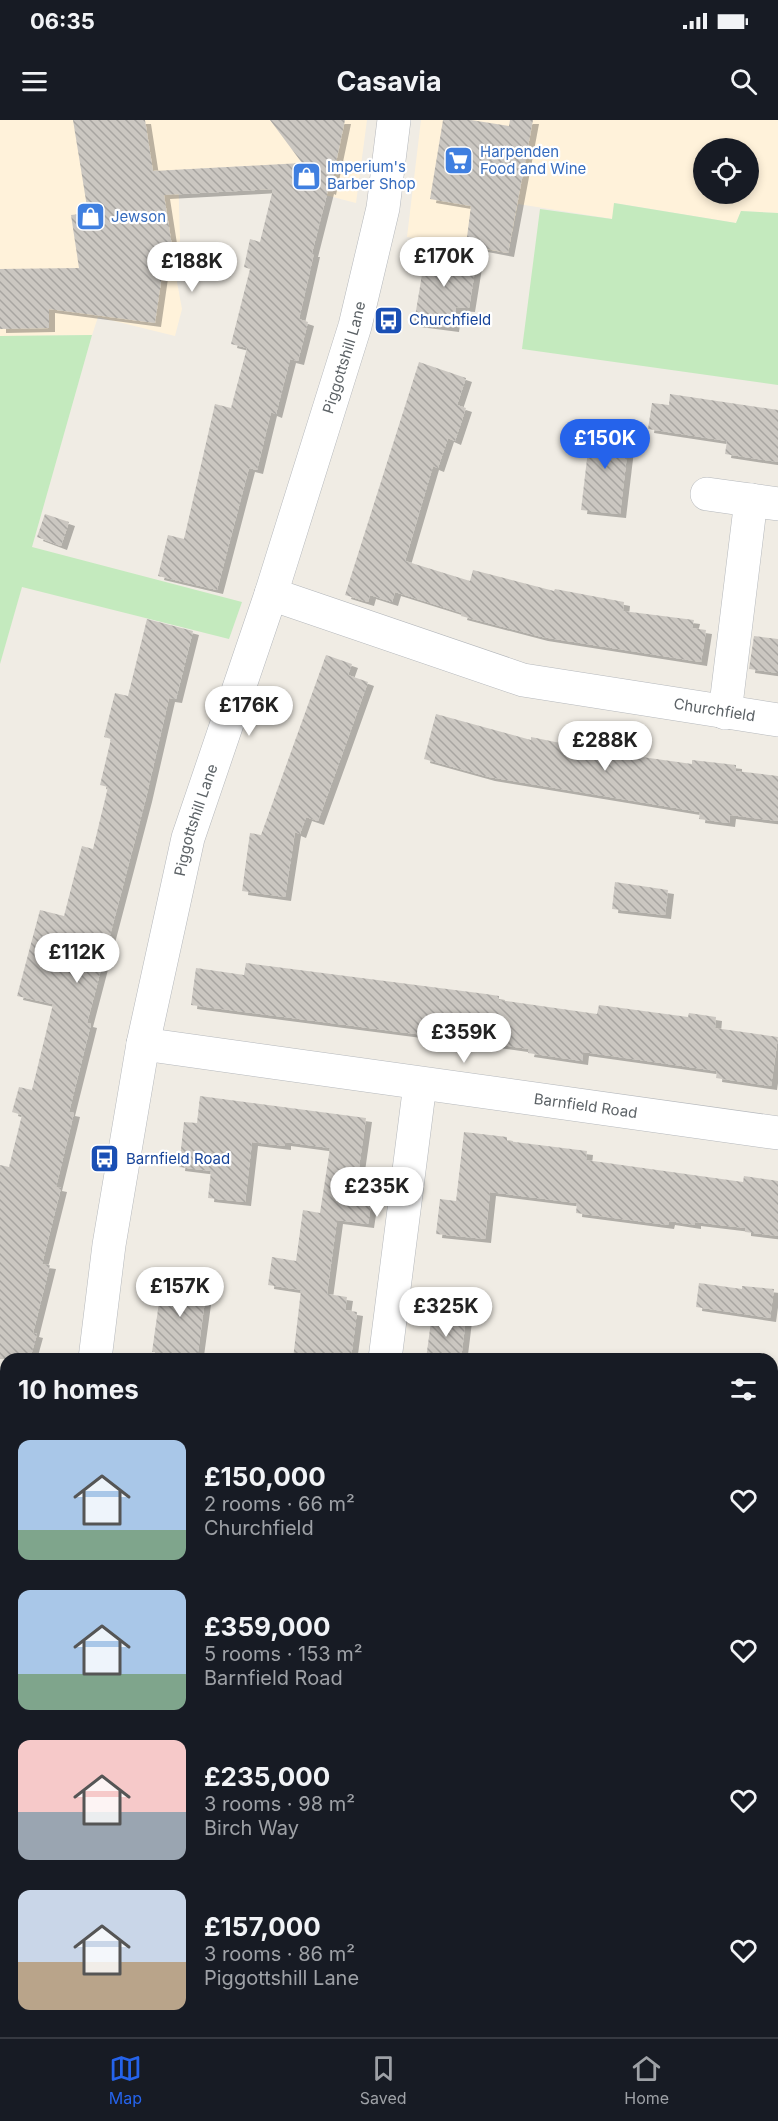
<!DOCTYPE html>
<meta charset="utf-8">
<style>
body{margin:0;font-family:Inter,sans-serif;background:#20242c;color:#f1f3f6;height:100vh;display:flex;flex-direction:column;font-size:22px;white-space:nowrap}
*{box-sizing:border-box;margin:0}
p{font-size:20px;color:#9ea1a6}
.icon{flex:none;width:33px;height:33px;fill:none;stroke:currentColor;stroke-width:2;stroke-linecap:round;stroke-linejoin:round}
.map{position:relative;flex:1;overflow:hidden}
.panel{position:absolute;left:0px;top:1233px;width:778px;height:684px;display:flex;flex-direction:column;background:#171b24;border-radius:18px 18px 0 0;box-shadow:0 3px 9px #0003}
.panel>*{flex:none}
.fabs{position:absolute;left:693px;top:18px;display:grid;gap:12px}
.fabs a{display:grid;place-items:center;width:66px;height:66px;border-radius:50%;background:#171b24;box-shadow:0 3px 9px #0003;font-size:30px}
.price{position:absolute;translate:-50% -51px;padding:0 14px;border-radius:21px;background:#fff;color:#222;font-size:20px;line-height:39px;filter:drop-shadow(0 2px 3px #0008)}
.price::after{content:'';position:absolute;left:50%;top:36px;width:18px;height:14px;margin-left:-9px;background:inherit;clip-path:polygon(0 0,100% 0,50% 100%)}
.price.active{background:#2563eb;color:#fff}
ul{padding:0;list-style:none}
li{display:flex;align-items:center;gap:18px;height:150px;padding:0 18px}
li span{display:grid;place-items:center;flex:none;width:168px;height:120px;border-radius:12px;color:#555}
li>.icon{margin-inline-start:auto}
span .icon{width:72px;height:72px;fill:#fffc;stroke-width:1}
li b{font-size:26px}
h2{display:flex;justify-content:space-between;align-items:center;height:72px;padding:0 18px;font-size:26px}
.status{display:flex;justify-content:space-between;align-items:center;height:42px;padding:0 30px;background:#171b24;direction:ltr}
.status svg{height:16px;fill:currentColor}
header{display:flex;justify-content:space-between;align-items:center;height:78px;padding:0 18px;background:#171b24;font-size:27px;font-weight:700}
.menu{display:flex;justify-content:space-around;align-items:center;height:84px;border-top:2px solid #363941;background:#171b24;font-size:16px;color:#9ea1a6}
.menu a{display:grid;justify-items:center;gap:3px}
.menu .active{color:#2563eb}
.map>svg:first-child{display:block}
.commercial{fill:#fff2da;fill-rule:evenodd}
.garden{fill:#c4eabe}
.building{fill:url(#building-back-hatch);filter:url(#shadow)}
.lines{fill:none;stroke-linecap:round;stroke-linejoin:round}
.minor-casing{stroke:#b5b8bc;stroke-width:34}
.minor{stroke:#fff;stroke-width:33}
.labels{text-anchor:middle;stroke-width:4.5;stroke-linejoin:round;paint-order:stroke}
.shop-label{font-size:15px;fill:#366cbe;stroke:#fff;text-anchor:start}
.transit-label{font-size:15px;fill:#164399;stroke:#fff;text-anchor:start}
.street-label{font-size:15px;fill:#5c6266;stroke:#fff}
</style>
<div class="status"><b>06:35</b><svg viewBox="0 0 49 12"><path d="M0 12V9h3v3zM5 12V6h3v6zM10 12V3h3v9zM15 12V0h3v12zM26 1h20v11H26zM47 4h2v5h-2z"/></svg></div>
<header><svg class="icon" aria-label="menu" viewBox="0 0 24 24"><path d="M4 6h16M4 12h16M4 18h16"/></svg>Casavia<svg class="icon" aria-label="search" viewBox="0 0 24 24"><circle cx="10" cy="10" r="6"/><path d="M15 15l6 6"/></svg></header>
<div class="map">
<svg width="778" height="1917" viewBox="0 0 778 1917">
<defs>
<pattern id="building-back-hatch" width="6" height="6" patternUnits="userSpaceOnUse" patternTransform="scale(1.5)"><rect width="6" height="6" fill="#cbc7c1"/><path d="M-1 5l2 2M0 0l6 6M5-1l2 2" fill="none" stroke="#a8a5a1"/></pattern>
<filter id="shadow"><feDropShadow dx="6" dy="4" stdDeviation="0" flood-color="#0004"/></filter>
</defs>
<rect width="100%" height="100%" fill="#f0ece4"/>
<g class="commercial">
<polygon points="0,0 367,0 356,83 298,68 251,70 249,46 178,50 180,119 177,162 182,189 175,216 98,197 92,215 0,216"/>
<path d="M 421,0 L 778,0 L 778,93 L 741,91 L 736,103 L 615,83 L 613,99 L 518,84 L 508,133 L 407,117 ZM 704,28 L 748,28 L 748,74 L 704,74 Z"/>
</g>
<g class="garden">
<polygon points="614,83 736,103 741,91 778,93 778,265 522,229 540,89 612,99"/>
<polygon points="92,215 32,427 242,482 229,519 22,467 0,544 0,216"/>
<polygon points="778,1898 778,1917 681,1917 711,1911 772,1911 773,1899"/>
</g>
<g class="building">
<polygon points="73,0 145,0 153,51 302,43 270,0 345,0 330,71 328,70 312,133 314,133 299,199 308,202 298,241 290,239 276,294 271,292 257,350 249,348 217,470 158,456 168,415 184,419 215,284 231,288 247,228 231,224 250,149 244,147 250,119 260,122 273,69 164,75 172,126 166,127 155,203 49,189 49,208 0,209 0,149 79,148 71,95 88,93"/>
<polygon points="443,0 471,0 509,6 510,0 533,0 508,133 466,125 471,86 430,79"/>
<polygon points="426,130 477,138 469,188 456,187 453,208 414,203"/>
<polygon points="419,242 466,258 457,285 466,288 455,321 448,318 438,348 433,346 405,441 470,461 473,450 554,471 555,469 624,482 623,491 694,500 692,508 706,510 701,542 542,517 461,496 462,493 395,472 392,482 370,475 368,482 345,475"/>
<polygon points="670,274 778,290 778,342 725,334 727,321 648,309 652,283 669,285"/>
<polygon points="591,305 630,310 620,394 581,390"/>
<polygon points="45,394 69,402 61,426 37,417"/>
<polygon points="147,499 193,511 176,579 169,578 146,678 87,903 91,904 69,992 74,993 56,1067 61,1068 42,1144 50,1145 33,1213 37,1214 30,1239 0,1239 0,1045 9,1047 22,995 12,992 19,967 32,970 53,884 17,876 40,790 64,796 82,726 93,729 108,667 100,665 111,619 104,617 115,573 128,576"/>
<polygon points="754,516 778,519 778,553 749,549"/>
<polygon points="326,535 352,544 348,555 368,562 343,632 318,701 306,697 300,714 295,712 285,777 242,771 250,713 261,715"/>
<polygon points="436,594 531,620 531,617 599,631 692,644 692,640 736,645 736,651 778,656 778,701 730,695 729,703 699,699 700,692 489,657 424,639"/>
<polygon points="615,762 668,770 665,795 612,789"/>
<polygon points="246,843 486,874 499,876 499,880 597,894 599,885 688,897 689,893 716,897 715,908 778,917 771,966 716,958 717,951 654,942 583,932 582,941 528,933 529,929 493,924 191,885 196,848 244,855"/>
<polygon points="200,976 366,998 356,1068 373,1071 368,1104 337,1100 327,1174 347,1177 345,1190 357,1192 351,1238 336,1236 336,1239 293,1239 301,1170 268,1165 272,1137 296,1141 303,1090 320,1093 330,1028 285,1022 285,1026 252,1022 245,1082 208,1078 211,1051 179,1047 184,1002 197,1003"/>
<polygon points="464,1012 507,1017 507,1021 587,1031 586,1040 743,1062 744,1056 778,1061 778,1116 745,1112 745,1108 695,1102 695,1105 669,1101 668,1105 576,1093 577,1083 490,1072 485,1119 436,1114 440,1079 456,1081"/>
<polygon points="163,1154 208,1159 197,1239 154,1239 155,1232 152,1232"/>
<polygon points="699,1163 742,1169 742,1166 774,1169 770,1198 696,1187"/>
<polygon points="432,1194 466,1198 461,1239 426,1239"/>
</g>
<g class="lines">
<defs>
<g id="minor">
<polyline points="707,374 778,384"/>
<path id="s1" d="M 271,474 L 523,560 L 778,600"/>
<polyline points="725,593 751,380"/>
<path id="s2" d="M 143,924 L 778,1013"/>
<path id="s3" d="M 95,1239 L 109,1125 L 143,924 L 188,718 L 271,474 L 355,206 L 383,88 L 394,0"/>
<polyline points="385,1239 420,964"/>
<polyline points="0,1623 6,1612"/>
<polyline points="772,1678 778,1676"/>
<polyline points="0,1776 6,1777"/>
<polyline points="148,1911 148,1917"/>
</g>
</defs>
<use href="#minor" class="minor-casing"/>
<use href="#minor" class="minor"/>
</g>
<defs>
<symbol id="supermarket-square" viewBox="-11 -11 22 22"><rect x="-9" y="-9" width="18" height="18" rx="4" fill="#3f7fe0" stroke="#fff"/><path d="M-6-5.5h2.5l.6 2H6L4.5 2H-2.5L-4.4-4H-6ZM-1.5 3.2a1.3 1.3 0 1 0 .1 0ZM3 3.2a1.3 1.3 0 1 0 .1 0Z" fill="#fff"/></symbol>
<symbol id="shop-square" viewBox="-11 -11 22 22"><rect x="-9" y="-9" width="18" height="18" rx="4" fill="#3f7fe0" stroke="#fff"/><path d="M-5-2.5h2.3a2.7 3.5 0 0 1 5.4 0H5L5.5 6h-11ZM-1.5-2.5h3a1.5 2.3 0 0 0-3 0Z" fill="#fff"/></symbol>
<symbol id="bus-square" viewBox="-11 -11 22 22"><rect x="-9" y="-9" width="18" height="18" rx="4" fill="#1a4fb4" stroke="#fff"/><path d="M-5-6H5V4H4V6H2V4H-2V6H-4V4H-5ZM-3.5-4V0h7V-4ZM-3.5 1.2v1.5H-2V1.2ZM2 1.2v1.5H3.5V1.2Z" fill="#fff"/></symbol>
</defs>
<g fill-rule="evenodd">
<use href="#supermarket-square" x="442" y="24" width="33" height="33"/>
<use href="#shop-square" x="290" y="40" width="33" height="33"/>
<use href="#shop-square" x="74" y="80" width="33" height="33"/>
<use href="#bus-square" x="372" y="184" width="33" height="33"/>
<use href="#bus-square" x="88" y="1022" width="33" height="33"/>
</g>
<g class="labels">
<g class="shop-label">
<text x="480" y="37">Harpenden<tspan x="480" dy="17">Food and Wine</tspan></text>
<text x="327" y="52">Imperium's<tspan x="327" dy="17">Barber Shop</tspan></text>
<text x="111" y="102">Jewson</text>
</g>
<g class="transit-label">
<text x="409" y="205">Churchfield</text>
<text x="126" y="1044">Barnfield Road</text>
</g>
<g class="street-label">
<text dy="5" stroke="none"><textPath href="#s3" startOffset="1035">Piggottshill Lane</textPath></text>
<text dy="5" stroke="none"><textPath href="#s1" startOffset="460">Churchfield</textPath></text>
<text dy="5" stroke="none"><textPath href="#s3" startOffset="549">Piggottshill Lane</textPath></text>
<text dy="5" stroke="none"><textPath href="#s2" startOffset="447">Barnfield Road</textPath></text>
</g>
</g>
</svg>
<div class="fabs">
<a><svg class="icon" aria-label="locate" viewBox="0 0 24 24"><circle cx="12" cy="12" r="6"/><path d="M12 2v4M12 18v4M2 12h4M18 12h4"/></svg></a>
</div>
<b class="price" style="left:444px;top:168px">£170K</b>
<b class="price" style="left:192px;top:173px">£188K</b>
<b class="price active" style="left:605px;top:350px">£150K</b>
<b class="price" style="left:249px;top:617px">£176K</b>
<b class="price" style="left:605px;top:652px">£288K</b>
<b class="price" style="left:77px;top:864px">£112K</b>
<b class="price" style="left:464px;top:944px">£359K</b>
<b class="price" style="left:377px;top:1098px">£235K</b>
<b class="price" style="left:180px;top:1198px">£157K</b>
<b class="price" style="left:446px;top:1218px">£325K</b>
<section class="panel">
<h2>10 homes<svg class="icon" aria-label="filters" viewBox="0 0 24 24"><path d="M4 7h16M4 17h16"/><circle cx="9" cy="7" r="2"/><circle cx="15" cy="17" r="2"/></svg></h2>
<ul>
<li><span style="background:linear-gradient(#a9c7e8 75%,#7fa58c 0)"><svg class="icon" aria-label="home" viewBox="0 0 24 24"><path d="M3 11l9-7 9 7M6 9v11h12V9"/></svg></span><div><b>£150,000</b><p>2 rooms · 66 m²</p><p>Churchfield</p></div><svg class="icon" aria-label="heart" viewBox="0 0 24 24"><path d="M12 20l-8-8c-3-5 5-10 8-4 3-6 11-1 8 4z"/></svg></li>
<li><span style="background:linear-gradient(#a9c7e8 70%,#7fa58c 0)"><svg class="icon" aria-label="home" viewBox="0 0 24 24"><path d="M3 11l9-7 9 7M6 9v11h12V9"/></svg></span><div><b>£359,000</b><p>5 rooms · 153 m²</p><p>Barnfield Road</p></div><svg class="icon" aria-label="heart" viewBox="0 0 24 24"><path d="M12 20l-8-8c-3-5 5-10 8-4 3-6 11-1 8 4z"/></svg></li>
<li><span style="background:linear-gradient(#f6c9c9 60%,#9aa5b1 0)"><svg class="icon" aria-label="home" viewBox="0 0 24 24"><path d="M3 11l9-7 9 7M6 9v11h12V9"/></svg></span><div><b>£235,000</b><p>3 rooms · 98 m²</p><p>Birch Way</p></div><svg class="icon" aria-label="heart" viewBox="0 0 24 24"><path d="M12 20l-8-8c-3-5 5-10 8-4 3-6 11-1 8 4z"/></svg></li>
<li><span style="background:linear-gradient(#c9d6e8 60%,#b9a48a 0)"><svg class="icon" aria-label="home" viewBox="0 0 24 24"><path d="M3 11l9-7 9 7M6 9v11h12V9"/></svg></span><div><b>£157,000</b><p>3 rooms · 86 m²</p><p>Piggottshill Lane</p></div><svg class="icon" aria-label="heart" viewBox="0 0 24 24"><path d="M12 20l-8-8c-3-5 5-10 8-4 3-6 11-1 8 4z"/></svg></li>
</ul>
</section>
</div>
<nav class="menu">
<a class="active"><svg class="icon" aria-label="map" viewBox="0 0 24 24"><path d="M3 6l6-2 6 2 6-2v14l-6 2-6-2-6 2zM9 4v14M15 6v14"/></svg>Map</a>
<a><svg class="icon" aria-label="saved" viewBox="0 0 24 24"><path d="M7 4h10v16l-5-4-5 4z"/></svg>Saved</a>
<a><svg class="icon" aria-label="home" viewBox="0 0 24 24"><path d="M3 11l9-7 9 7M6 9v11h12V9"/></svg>Home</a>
</nav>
